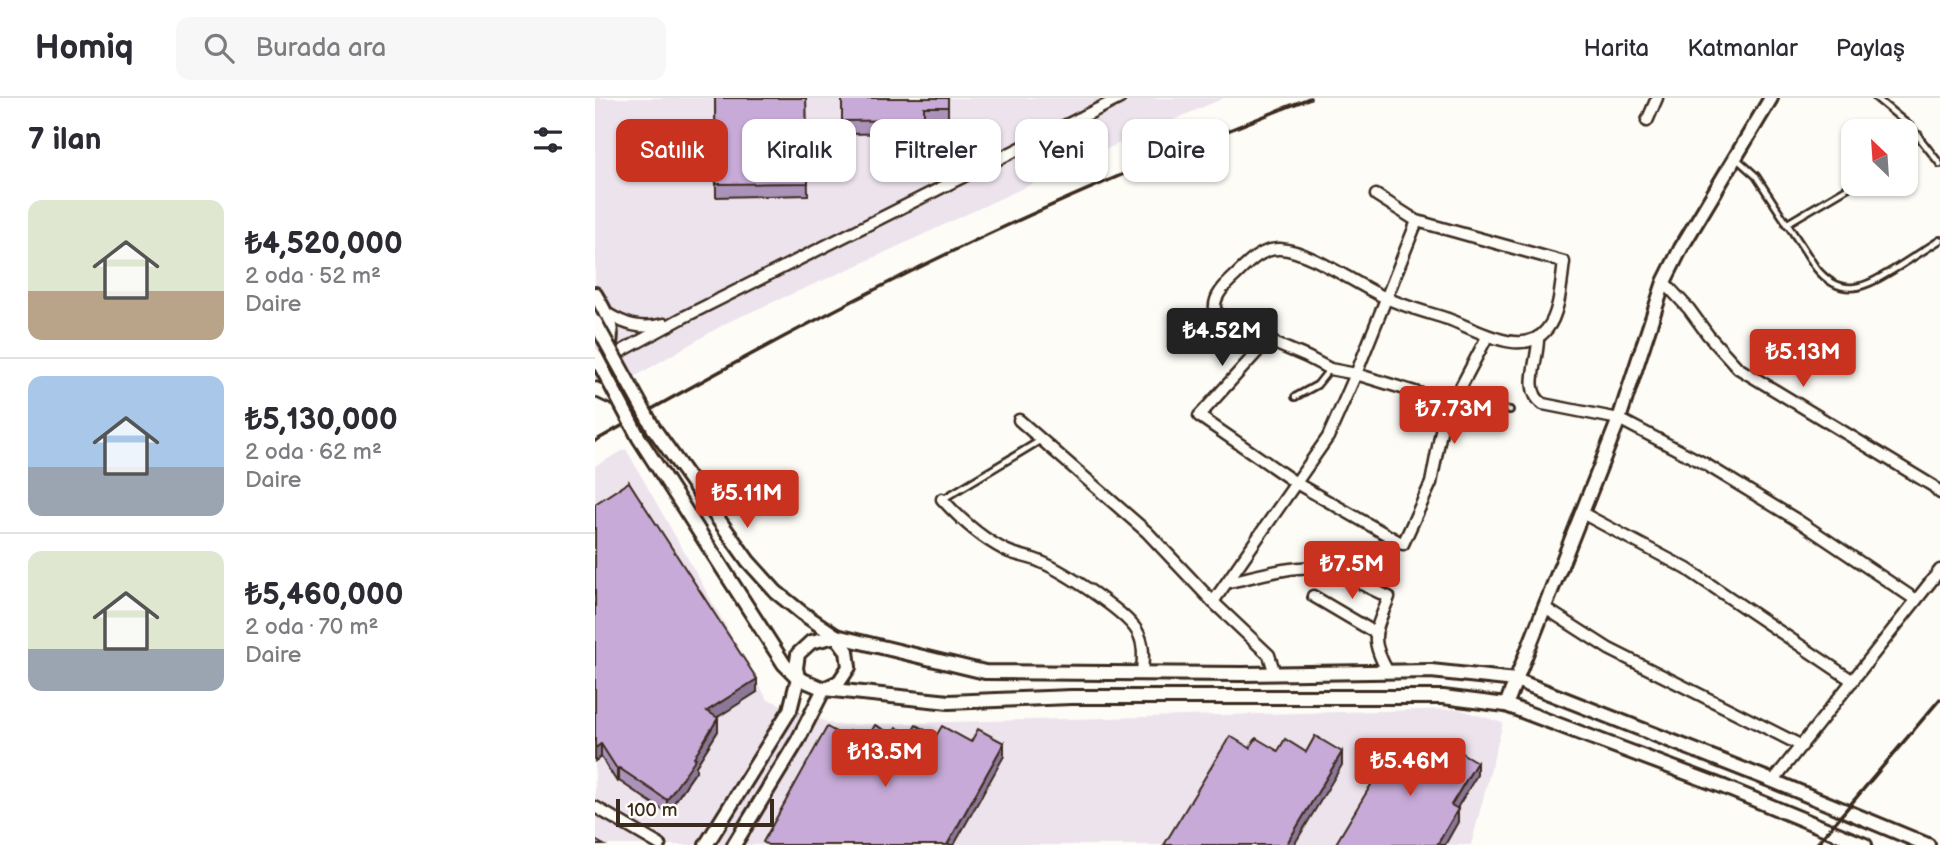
<!DOCTYPE html>
<html lang="tr">
<meta charset="utf-8">
<style>
body{margin:0;font-family:"Balsamiq Sans",sans-serif;background:#f7f7f7;color:#2b2b33;height:100vh;display:flex;flex-direction:column;font-size:26px;white-space:nowrap}
*{box-sizing:border-box;margin:0}
p{font-size:23px;color:#7c7c81}
.icon{flex:none;width:38px;height:38px;fill:none;stroke:currentColor;stroke-width:2;stroke-linecap:round;stroke-linejoin:round}
.map{position:relative;flex:1;overflow:hidden}
.panel{display:flex;flex-direction:column;background:#fff;width:595px}
.panel>*{flex:none}
.hud{position:absolute;left:21px;top:21px;width:665px;height:63px;display:flex;gap:14px}
.needle{width:46px;rotate:335deg}
.fabs{position:absolute;left:1246px;top:21px;display:grid;gap:14px}
.fabs a{display:grid;place-items:center;width:77px;height:77px;border-radius:14px;background:#fff;box-shadow:0 2px 5px #0004;font-size:35px}
.scale{position:absolute;left:21px;bottom:18px;width:158px;box-sizing:border-box;padding-left:7px;border:4px solid #3b2a1e;border-top:0;font-size:19px;line-height:24px;white-space:nowrap;color:#3b2a1e;-webkit-text-stroke:5px #fdfcf7;paint-order:stroke}
.price{position:absolute;translate:-50% -60px;padding:0 16px;border-radius:7px;background:#c8321e;color:#fff;font-size:23px;line-height:46px;filter:drop-shadow(0 2px 4px #0008)}
.price::after{content:'';position:absolute;left:50%;top:42px;width:21px;height:16px;margin-left:-10px;background:inherit;clip-path:polygon(0 0,100% 0,50% 100%)}
.price.on{background:#222;color:#fff}
ul{padding:0;list-style:none}
li{display:flex;align-items:center;gap:21px;height:175px;padding:0 28px}
li+li{border-top:2px solid #e1e1e2}
li span{display:grid;place-items:center;flex:none;width:196px;height:140px;border-radius:14px;color:#555}
li>.icon{margin-inline-start:auto}
span .icon{width:84px;height:84px;fill:#fffc;stroke-width:1}
li b{font-size:30px}
h2{display:flex;justify-content:space-between;align-items:center;height:84px;padding:0 28px;font-size:30px}
.chip{padding:0 24px;border-radius:14px;background:#fff;box-shadow:0 2px 5px #0004;font-size:24px;line-height:63px}
.chip.on{background:#c8321e;color:#fff}
header{display:flex;align-items:center;gap:42px;box-sizing:border-box;height:98px;padding:0 35px;background:#fff;border-bottom:2px solid #e1e1e2}
header strong{font-size:33px}
nav{display:flex;gap:38px;margin-inline-start:auto;font-size:24px}
.search{width:490px;height:63px;background:#f7f7f7;display:flex;align-items:center;gap:18px;box-sizing:border-box;padding:0 24px;border-radius:14px;color:#7c7c81;font-size:26px}
main{display:flex;flex:1;min-height:0}
.map>svg:first-child{display:block}
.built{fill:#ede3ed}
.lines{fill:none;stroke-linecap:round;stroke-linejoin:round}
.service-casing{stroke:#3b2a1e;stroke-width:10}
.minor-casing{stroke:#3b2a1e;stroke-width:15}
.tertiary-casing{stroke:#3b2a1e;stroke-width:18}
.secondary-casing{stroke:#3b2a1e;stroke-width:18}
.service{stroke:#fdfcf7;stroke-width:4.5}
.minor{stroke:#fdfcf7;stroke-width:10}
.tertiary{stroke:#fdfcf7;stroke-width:12}
.secondary{stroke:#fdfcf7;stroke-width:12}
.rail{stroke:#3b2a1e;stroke-width:3.5}
.tertiary-bridge-casing{stroke:#3b2a1e;stroke-width:18;stroke-linecap:butt}
.tertiary-bridge{stroke:#fdfcf7;stroke-width:12}
.wall{fill:#ab92b9;stroke:#3b2a1e;stroke-width:2}
.shaded-wall{fill:#8b7796;stroke:#3b2a1e;stroke-width:2}
.building{fill:#c7aad7;stroke:#3b2a1e;stroke-width:2}
</style>
<header>
<strong>Homiq</strong>
<div class="search"><svg class="icon" aria-label="search" viewBox="0 0 24 24"><circle cx="10" cy="10" r="6"/><path d="M15 15l6 6"/></svg>Burada ara</div>
<nav><a>Harita</a><a>Katmanlar</a><a>Paylaş</a></nav>
</header>
<main>
<section class="panel">
<h2>7 ilan<svg class="icon" aria-label="filters" viewBox="0 0 24 24"><path d="M4 7h16M4 17h16"/><circle cx="9" cy="7" r="2"/><circle cx="15" cy="17" r="2"/></svg></h2>
<ul>
<li><span style="background:linear-gradient(#dfe7d0 65%,#b9a48a 0)"><svg class="icon" aria-label="home" viewBox="0 0 24 24"><path d="M3 11l9-7 9 7M6 9v11h12V9"/></svg></span><div><b>₺4,520,000</b><p>2 oda · 52 m²</p><p>Daire</p></div></li>
<li><span style="background:linear-gradient(#a9c7e8 65%,#9aa5b1 0)"><svg class="icon" aria-label="home" viewBox="0 0 24 24"><path d="M3 11l9-7 9 7M6 9v11h12V9"/></svg></span><div><b>₺5,130,000</b><p>2 oda · 62 m²</p><p>Daire</p></div></li>
<li><span style="background:linear-gradient(#dfe7d0 70%,#9aa5b1 0)"><svg class="icon" aria-label="home" viewBox="0 0 24 24"><path d="M3 11l9-7 9 7M6 9v11h12V9"/></svg></span><div><b>₺5,460,000</b><p>2 oda · 70 m²</p><p>Daire</p></div></li>
</ul>
</section>
<div class="map">
<svg width="1345" height="747" viewBox="0 0 1345 747">
<rect width="100%" height="100%" fill="#fdfcf7"/>
<filter id="ink" filterUnits="userSpaceOnUse"><feTurbulence type="fractalNoise" baseFrequency=".0143" numOctaves="2"/><feDisplacementMap in="SourceGraphic" scale="14" xChannelSelector="R" yChannelSelector="G"/><feConvolveMatrix kernelMatrix="1 2 1 2 8 2 1 2 1" color-interpolation-filters="sRGB"/></filter>
<g filter="url(#ink)">
<g class="built">
<polygon points="0,0 629,0 509,52 263,167 133,224 0,302"/>
<polygon points="31,351 172,601 240,627 863,611 908,625 876,747 0,747 0,368"/>
</g>
<g class="lines">
<defs>
<g id="service">
<polyline points="1281,0 1316,29 1345,66"/>
<polyline points="1311,49 1324,37"/>
<path d="M 1141,60 L 1161,78 L 1221,170 C 1249,204 1273,187 1303,169 C 1317,160 1331,151 1345,142"/>
<polyline points="1191,126 1259,86"/>
<polyline points="700,299 722,287 734,272"/>
<polyline points="860,305 915,312"/>
<polyline points="348,401 446,342"/>
</g>
<g id="minor">
<polyline points="1052,23 1062,0"/>
<path d="M 781,97 L 822,123 L 969,164 C 966,185 965,215 952,231 C 928,262 879,230 853,221 C 831,214 807,208 787,198 C 761,186 713,152 685,151 C 667,150 653,165 641,177 C 631,186 618,198 620,212 L 634,226 L 712,259 L 735,271 L 761,276 L 856,305"/>
<polyline points="1069,184 1094,211 1113,237 1143,270 1338,388 1345,395"/>
<path d="M 11,215 C 31,227 46,232 69,226"/>
<path d="M 943,239 C 944,262 927,292 948,306 L 1024,321 L 1110,366 L 1202,422 L 1321,502"/>
<polyline points="672,243 604,318 701,385 808,446 836,385 848,323 892,239"/>
<polyline points="14,260 89,219 525,0"/>
<polyline points="424,322 552,434 618,504 674,557 680,576"/>
<path d="M 347,401 C 366,422 386,440 410,452 C 424,459 434,458 446,464 C 468,473 530,513 542,533 C 550,546 548,561 547,575"/>
<polyline points="987,415 1092,471 1258,583"/>
<path d="M 634,484 C 658,479 698,467 722,470 C 747,474 771,489 794,499 C 781,533 773,539 793,574"/>
<polyline points="718,498 779,534"/>
<polyline points="618,504 733,339 761,276 822,123"/>
<polyline points="950,510 1014,551 1207,648"/>
<polyline points="1178,683 1345,472"/>
<polyline points="0,709 65,747"/>
</g>
<g id="tertiary">
<path d="M 0,196 C 15,221 21,232 11,261 L 0,268"/>
<polyline points="0,291 23,302"/>
<polyline points="59,331 153,463 181,494 207,515 241,538 252,553 254,569 244,584 229,591 203,642 139,747"/>
<polyline points="44,340 189,566 203,580 195,612 111,747"/>
<polyline points="911,607 1024,321 1069,184 1086,150 1176,0"/>
</g>
<polyline id="secondary" points="1270,747 1129,689 911,607 848,599 476,599 354,604 229,591 203,580 201,570 203,556 216,544 241,538 390,574 647,576 836,573 921,582 1178,683 1333,747"/>
</defs>
<use href="#service" class="service-casing"/>
<use href="#minor" class="minor-casing"/>
<use href="#tertiary" class="tertiary-casing"/>
<use href="#secondary" class="secondary-casing"/>
<use href="#service" class="service"/>
<use href="#minor" class="minor"/>
<use href="#tertiary" class="tertiary"/>
<use href="#secondary" class="secondary"/>
<g class="rail">
<path d="M 0,343 C 118,276 237,211 360,152 C 476,96 595,47 715,0"/>
<polyline points="1221,747 1345,601"/>
</g>
<defs>
<g id="tertiary-bridge">
<polyline points="0,224 59,331"/>
<polyline points="0,257 44,340"/>
</g>
</defs>
<use href="#tertiary-bridge" class="tertiary-bridge-casing"/>
<use href="#tertiary-bridge" class="tertiary-bridge"/>
</g>
<g class="wall">
<polygon points="120,0 211,0 213,97 121,99"/>
<polygon points="247,0 353,0 353,21 329,22 329,35 247,36"/>
<polygon points="34,384 162,594 122,619 123,633 101,668 101,673 72,715 24,683 22,684 6,659 0,663"/>
</g>
<g class="shaded-wall">
<polygon points="162,581 162,594 112,626 112,613"/>
<polygon points="123,620 123,633 101,668 101,673 72,715 72,702"/>
<polygon points="409,645 409,658 359,747 352,747"/>
<polygon points="6,646 6,659 0,663 0,650"/>
<polygon points="747,654 747,667 699,747 691,747"/>
<polygon points="882,664 882,677 856,720 856,707"/>
<polygon points="24,670 24,683 22,684 22,671"/>
<polygon points="863,711 863,724 850,747 842,747"/>
</g>
<g class="building">
<polygon points="120,0 211,0 213,85 121,86"/>
<polygon points="247,0 353,0 353,9 329,9 329,22 247,23"/>
<polygon points="34,384 162,581 112,613 123,620 99,659 101,660 72,702 24,670 22,671 6,646 0,650 0,406"/>
<polygon points="280,627 297,636 301,629 315,637 321,627 341,638 347,628 376,644 383,631 409,645 352,747 173,747 168,744 232,629 250,639 254,633 271,642"/>
<polygon points="635,638 655,650 661,640 683,653 690,641 711,654 720,638 747,654 691,747 569,747"/>
<polygon points="844,642 882,664 856,707 863,711 842,747 740,747 801,645 817,654 823,644 838,652"/>
<polygon points="0,742 9,747 0,747"/>
</g>
</g>
</svg>
<div class="fabs">
<a><svg class="needle" viewBox="-14 -14 28 28"><path d="M0-13l5 13h-10z" fill="#e53935"/><path d="M0 13l5-13h-10z" fill="#7c7c81"/></svg></a>
</div>
<div class="scale">100 m</div>
<b class="price on" style="left:627px;top:270px">₺4.52M</b>
<b class="price" style="left:1208px;top:291px">₺5.13M</b>
<b class="price" style="left:859px;top:348px">₺7.73M</b>
<b class="price" style="left:152px;top:432px">₺5.11M</b>
<b class="price" style="left:757px;top:503px">₺7.5M</b>
<b class="price" style="left:290px;top:691px">₺13.5M</b>
<b class="price" style="left:815px;top:700px">₺5.46M</b>
<div class="hud">
<a class="chip on">Satılık</a>
<a class="chip">Kiralık</a>
<a class="chip">Filtreler</a>
<a class="chip">Yeni</a>
<a class="chip">Daire</a>
</div>
</div>
</main>
